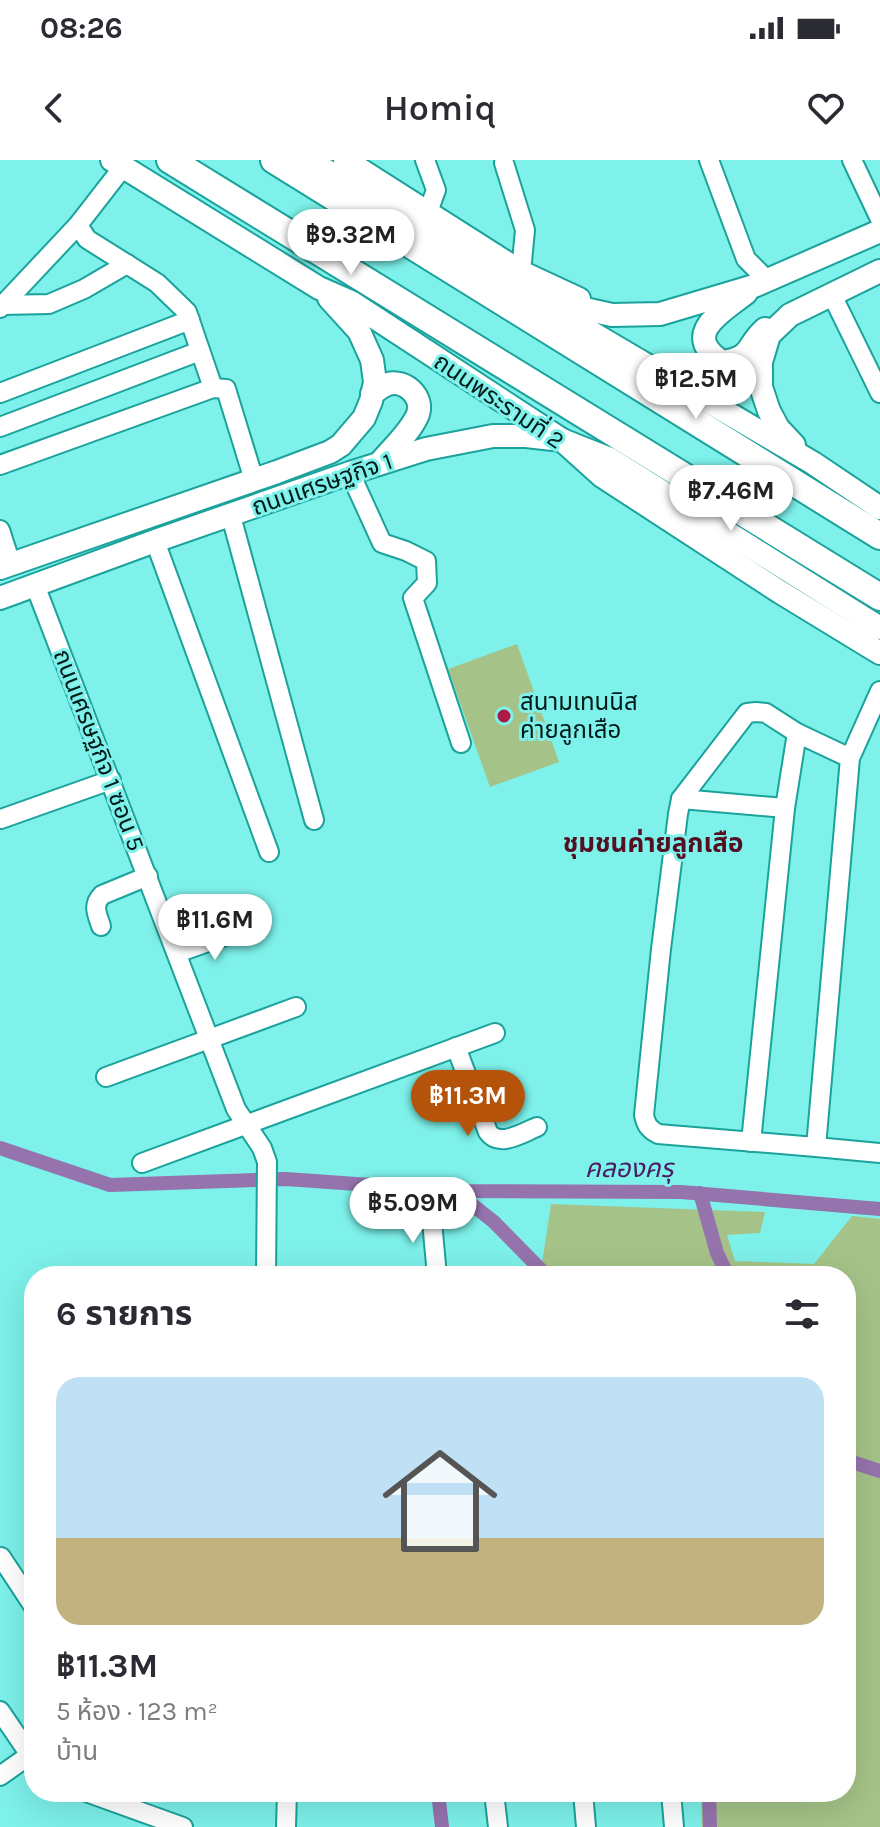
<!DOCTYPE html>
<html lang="th">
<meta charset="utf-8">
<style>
body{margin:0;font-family:Karla,"Noto Sans Thai",sans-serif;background:#f2f2f3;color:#2b2b33;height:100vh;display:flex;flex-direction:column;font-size:30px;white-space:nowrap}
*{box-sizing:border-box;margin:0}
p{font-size:26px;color:#7c7c81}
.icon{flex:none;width:44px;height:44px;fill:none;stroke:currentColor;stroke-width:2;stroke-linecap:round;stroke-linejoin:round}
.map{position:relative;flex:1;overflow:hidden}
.details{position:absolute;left:24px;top:1106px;width:832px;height:536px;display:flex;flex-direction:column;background:#fff;border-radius:32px;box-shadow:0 8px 32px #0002}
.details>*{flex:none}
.price{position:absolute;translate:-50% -68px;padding:0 18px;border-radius:28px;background:#fff;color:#222;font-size:26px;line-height:52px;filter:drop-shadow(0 2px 4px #0008)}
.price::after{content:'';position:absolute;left:50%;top:48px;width:24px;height:18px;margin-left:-12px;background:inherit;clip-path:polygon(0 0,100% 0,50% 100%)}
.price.current{background:#b45309;color:#fff}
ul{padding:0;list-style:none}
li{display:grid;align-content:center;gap:16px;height:424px;padding:0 32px}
li span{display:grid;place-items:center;height:248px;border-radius:24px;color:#555}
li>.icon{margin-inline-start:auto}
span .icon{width:144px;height:144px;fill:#fffc;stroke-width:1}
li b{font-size:34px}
h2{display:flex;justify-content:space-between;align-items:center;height:96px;padding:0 32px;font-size:34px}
.status{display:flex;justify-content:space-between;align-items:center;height:56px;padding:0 40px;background:#fff;direction:ltr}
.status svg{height:22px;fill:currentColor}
header{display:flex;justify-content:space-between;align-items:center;height:104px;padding:0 32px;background:#fff;font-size:36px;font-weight:600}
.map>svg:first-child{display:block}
.green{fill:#a5c388}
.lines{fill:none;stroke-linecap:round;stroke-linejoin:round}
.canal{stroke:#9573ad;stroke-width:14}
.minor-casing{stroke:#1ba29c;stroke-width:22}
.major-casing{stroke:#1ba29c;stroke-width:26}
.highway-casing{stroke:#1ba29c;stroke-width:30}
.minor{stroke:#fff;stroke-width:18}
.major{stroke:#fff;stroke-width:22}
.highway{stroke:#fff;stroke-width:26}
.poi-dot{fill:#ad1a48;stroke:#7df1ea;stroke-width:3}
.labels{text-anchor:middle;stroke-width:6;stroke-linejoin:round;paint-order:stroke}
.street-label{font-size:24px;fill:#011918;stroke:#7df1ea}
.poi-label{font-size:24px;fill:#011918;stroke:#7df1ea;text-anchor:start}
.neighbourhood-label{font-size:26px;font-weight:bold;fill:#540f22;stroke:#7df1ea}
.water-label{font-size:26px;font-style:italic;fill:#481b62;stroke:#7df1ea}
</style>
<div class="status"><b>08:26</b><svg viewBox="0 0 49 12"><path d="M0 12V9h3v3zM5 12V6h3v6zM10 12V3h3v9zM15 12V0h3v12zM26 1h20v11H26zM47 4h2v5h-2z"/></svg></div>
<header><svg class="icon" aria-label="back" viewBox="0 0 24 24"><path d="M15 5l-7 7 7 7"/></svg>Homiq<svg class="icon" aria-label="heart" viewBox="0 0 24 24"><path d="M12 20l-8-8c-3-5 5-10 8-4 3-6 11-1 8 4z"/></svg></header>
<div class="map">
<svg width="880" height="1667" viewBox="0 0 880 1667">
<rect width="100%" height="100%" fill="#7df1ea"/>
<g class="green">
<polygon points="517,484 559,602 490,627 448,509"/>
<polygon points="551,1044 765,1052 760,1073 727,1075 735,1101 814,1104 852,1056 880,1059 880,1667 702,1667 701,1632 846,1632 846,1116 548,1116 541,1110"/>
</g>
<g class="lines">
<g class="canal">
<polyline points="0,988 110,1025 286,1019 455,1031 681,1032 880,1049"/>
<polyline points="455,1031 494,1062 547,1116"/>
<polyline points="700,1033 717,1093 728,1116"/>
<polyline points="846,1291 852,1302 880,1311"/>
<polyline points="438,1632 442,1667"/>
<polyline points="709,1632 710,1667"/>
</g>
<defs>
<g id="minor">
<polyline points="425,0 436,30 428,52"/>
<polyline points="709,0 746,99 767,120"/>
<polyline points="852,0 880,59"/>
<polyline points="504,3 525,70 521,112"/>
<polyline points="832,135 880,233"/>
<polyline points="2,145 49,144 84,129 127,104"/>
<polyline points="0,148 78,65 123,7"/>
<polyline points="213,228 226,229 254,320"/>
<polyline points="0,233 190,160"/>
<polyline points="0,267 200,191"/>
<polyline points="0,305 213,228 187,152 157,123 87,79 78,65"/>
<polyline points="350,313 382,383 406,391 426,401 427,423 413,438 461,583"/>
<polyline points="231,356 314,660"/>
<polyline points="0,370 11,404"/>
<polyline points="155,381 269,692"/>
<polyline points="35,425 236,949 262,988 267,1002 266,1116"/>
<path d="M 850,598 L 797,573 L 766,553 L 756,552 L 747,553 L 681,639 L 678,654 L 661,789 L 644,955 C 646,965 649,969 658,974 L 816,987 L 850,598 L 880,531"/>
<polyline points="681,639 785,648"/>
<polyline points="1,659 111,620"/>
<path d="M 101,766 C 97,754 92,745 102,735 L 148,716"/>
<polyline points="177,793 239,771"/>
<path d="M 456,887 L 488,972 C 499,988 522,973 537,967"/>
<polyline points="106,917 296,847"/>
<polyline points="751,982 785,648 797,573"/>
<polyline points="816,987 880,993"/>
<polyline points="142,1003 495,873"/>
<polyline points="431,1050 437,1116"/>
<polyline points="1,1397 34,1447"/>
<polyline points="0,1551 30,1595"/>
<polyline points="0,1616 34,1592"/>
<polyline points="86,1632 183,1667"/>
<polyline points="494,1632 498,1667"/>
<polyline points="583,1632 586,1667"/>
<polyline points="671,1632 674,1667"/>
<polyline points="286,1667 287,1632"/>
</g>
<g id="major">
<polyline points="112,0 319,128 351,142 562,280 602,316 780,432 880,493"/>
<polyline points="309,0 570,160 813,303 880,348"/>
<polyline points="345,0 521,112 579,139"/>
<path d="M 746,133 C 722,152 680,174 722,202 C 753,198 745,187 765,169"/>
<polyline points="549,141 612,155 660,154 754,126 880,71"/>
<path d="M 372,234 C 377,230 382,226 388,224 C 405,219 424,237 418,254 C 411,272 391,289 379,304"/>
<polyline points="794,285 778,268 769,251 761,227 761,202 769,175 790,155 880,111"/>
<polyline points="0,408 277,312 330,292 341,285 364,258 371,241 375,222 372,200 359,171 329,138"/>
<polyline points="0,438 155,381 350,313 426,289 493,276 526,276 562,280 610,299 880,468"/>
</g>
<g id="highway">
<polyline points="170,0 880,437"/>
<polyline points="274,0 880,376"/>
</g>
</defs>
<use href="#minor" class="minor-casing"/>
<use href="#major" class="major-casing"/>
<use href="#highway" class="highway-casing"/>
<use href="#minor" class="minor"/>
<use href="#major" class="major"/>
<use href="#highway" class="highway"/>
</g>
<circle class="poi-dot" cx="504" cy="556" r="8"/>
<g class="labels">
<g class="street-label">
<text transform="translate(499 241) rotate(34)" y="8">ถนนพระรามที่ 2</text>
<text transform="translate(322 324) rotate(-19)" y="8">ถนนเศรษฐกิจ 1</text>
<text transform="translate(99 590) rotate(69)" y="8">ถนนเศรษฐกิจ 1 ซอน 5</text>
</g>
<g class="poi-label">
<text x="520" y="550">สนามเทนนิส<tspan x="520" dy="28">ค่ายลูกเสือ</tspan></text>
</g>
<g class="neighbourhood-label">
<text x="653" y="692">ชุมชนค่ายลูกเสือ</text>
</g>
<g class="water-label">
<text x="629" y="1017">คลองครุ</text>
</g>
</g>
</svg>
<b class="price" style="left:351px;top:117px">฿9.32M</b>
<b class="price" style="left:696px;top:261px">฿12.5M</b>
<b class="price" style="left:731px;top:373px">฿7.46M</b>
<b class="price" style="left:215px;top:802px">฿11.6M</b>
<b class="price current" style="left:468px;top:978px">฿11.3M</b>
<b class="price" style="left:413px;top:1085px">฿5.09M</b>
<section class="details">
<h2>6 รายการ<svg class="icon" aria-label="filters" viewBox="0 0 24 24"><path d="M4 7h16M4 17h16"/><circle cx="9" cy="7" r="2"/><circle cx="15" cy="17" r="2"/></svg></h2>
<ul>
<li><span style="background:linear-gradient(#bfe0f5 65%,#c2b280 0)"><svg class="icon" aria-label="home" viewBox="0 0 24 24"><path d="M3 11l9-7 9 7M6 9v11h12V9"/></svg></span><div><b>฿11.3M</b><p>5 ห้อง · 123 m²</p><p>บ้าน</p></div></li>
</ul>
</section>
</div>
